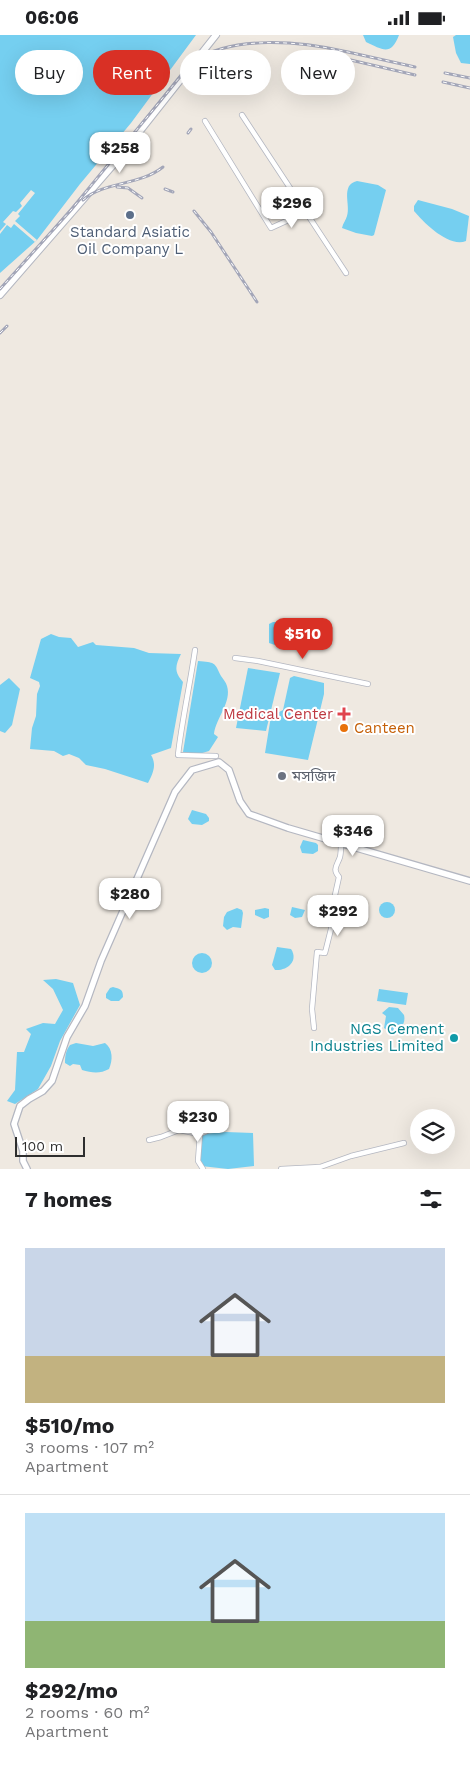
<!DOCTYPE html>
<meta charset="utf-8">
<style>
body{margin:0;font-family:"Work Sans","Noto Sans Bengali",sans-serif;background:#f2f2f2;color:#202124;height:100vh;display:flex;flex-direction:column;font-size:19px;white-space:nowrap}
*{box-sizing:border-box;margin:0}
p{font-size:16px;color:#757577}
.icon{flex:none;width:28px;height:28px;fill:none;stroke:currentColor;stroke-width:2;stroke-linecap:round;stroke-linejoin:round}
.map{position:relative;height:1134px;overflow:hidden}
.side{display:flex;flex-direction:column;background:#fff;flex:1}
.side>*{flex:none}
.top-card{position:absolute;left:15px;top:15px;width:440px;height:45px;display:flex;gap:10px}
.tools{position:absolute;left:410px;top:1074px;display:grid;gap:10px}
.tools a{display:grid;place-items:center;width:45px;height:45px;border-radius:50%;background:#fff;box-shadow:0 5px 20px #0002;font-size:25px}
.scale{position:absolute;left:15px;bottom:12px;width:70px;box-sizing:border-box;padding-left:5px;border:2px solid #2e2e2e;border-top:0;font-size:14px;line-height:18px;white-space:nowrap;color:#2e2e2e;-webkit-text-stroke:4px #fff;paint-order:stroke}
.price{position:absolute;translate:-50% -42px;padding:0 11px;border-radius:10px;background:#fff;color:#222;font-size:16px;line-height:32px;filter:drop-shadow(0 1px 2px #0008)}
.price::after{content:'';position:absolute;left:50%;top:30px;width:15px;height:11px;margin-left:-8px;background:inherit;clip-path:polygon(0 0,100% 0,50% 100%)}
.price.active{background:#d93025;color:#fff}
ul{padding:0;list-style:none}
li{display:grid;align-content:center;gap:10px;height:265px;padding:0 25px}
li+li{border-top:1px solid #e0e0e0}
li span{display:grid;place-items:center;height:155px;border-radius:0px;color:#555}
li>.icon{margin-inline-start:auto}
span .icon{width:90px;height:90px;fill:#fffc;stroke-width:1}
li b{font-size:21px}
h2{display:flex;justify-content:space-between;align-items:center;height:60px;padding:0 25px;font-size:21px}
.tag{padding:0 18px;border-radius:22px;background:#fff;box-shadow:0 5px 20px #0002;font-size:18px;line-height:45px}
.tag.active{background:#d93025;color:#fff}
.status{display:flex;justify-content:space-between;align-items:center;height:35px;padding:0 25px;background:#fff;direction:ltr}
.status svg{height:14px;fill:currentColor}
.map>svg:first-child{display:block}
.water{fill:#75cff0}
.pier{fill:#efe9e1}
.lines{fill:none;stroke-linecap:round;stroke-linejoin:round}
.minor-casing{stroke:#b4b7c1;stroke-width:6}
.tertiary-casing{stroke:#b4b7c1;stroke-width:8}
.secondary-casing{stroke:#b4b7c1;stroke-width:8}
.minor{stroke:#fff;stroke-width:4.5}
.tertiary{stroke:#fff;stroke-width:5.5}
.secondary{stroke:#fff;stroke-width:6}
.rail-casing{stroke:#a3a6b8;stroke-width:3}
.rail{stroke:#fff;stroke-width:1;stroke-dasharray:4;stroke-linecap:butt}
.service-dot{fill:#5c6f8a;stroke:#fff;stroke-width:2}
.health-dot{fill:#e0444e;stroke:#fff;stroke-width:2}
.food-dot{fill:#e8710a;stroke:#fff;stroke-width:2}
.worship-dot{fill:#6b7280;stroke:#fff;stroke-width:2}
.culture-dot{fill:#0f9aa8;stroke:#fff;stroke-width:2}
.labels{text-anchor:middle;stroke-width:4;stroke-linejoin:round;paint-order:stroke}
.service-label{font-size:15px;fill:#4e5e75;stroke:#fff}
.health-label{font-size:15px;fill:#be3a42;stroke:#fff;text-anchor:end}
.food-label{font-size:15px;fill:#c56008;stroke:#fff;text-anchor:start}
.worship-label{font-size:15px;fill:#5b616d;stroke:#fff;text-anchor:start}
.culture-label{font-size:15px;fill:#0d838f;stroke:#fff;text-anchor:end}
</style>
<div class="status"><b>06:06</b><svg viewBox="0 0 49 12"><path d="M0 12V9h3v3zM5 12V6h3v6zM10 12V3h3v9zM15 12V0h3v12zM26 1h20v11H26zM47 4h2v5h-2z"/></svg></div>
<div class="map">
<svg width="470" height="1134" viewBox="0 0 470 1134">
<rect width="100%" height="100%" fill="#efe9e1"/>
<g class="water">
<polygon points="0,0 196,0 131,88 80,149 37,205 0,238"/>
<path d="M 363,0 L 399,0 C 391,21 383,15 366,7 Z"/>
<polygon points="456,0 470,0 470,29 461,28 456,18 453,2"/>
<path d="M 357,146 L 378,150 L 386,155 L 374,200 L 372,201 L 356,198 L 342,193 C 343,188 346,185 347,181 C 351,170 340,150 357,146 Z"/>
<path d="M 418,165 L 452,174 L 469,181 L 466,206 C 449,213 424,188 414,176 L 414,171 Z"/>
<path d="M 273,587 C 293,587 295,595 288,611 L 275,610 L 269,608 L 269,589 Z"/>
<path d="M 51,599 L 59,602 L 71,603 L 78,612 L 93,607 L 96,610 L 134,613 L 149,618 L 181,619 C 175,631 174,637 183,647 L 171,713 L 151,720 C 157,730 153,738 148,748 L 105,734 L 86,730 L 79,723 L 69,719 L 63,721 L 54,716 L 30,714 L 32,693 L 36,681 L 37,659 L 40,651 L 39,647 L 30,643 L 41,604 Z"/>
<path d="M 198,626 C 215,628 214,626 221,641 C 223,644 226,647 227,651 C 232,667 216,683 214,699 L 218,702 L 209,716 L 199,719 L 183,717 Z"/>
<polygon points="248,633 280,638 266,696 236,693"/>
<polygon points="294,641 324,648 324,659 308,725 265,718 271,681 283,675 290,643"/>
<polygon points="9,643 20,654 12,690 5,698 0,696 0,650"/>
<polygon points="192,775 206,779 209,783 209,786 202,790 192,789 188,784"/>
<polygon points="303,805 316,808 318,810 318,816 313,819 302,818 300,812"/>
<circle cx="387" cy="875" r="8"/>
<polygon points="292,872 305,875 302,882 295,883 290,880"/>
<polygon points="237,873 242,875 243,878 241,893 233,892 227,895 223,891 224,882 227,877"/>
<polygon points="265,873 269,874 269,882 264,884 255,880 255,875"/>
<path d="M 277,912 L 291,914 C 299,926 287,936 275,935 L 272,930 Z"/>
<circle cx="202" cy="928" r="10"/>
<polygon points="56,944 73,948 80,970 60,1006 51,1031 38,1054 15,1069 7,1066 15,1055 17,1017 24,1017 31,999 26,994 43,988 55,989 63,975 53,954 43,945"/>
<path d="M 113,952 C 120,954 123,954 123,962 L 119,966 L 111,966 L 106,963 L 106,959 L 110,953 Z"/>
<polygon points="379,954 408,958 406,970 377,966"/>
<path d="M 389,972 L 398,973 L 404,980 C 407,992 394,1002 384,993 L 386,981 L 382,978 Z"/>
<path d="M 76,1008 L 93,1011 L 105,1008 C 113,1014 113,1025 109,1034 C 100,1039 92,1038 82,1035 L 80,1030 L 73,1029 L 70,1031 L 65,1028 C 65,1021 66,1015 70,1010 Z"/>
<polygon points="226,1097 253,1098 254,1131 228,1134 201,1131 200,1115 202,1099"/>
</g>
<polygon class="pier" points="31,155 35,158 18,179 20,181 15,186 37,205 35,207 14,189 11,193 7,190 0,199 0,196 6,189 3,187 13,176 16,177 22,171 20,168"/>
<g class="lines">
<defs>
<g id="minor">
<polyline points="242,80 346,238"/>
<polyline points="205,86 271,193 306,177"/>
<path d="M 195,615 C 190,650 182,685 178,720 L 216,721"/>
<polyline points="235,623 258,626 368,649"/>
<path d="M 314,993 L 312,974 L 317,917 L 325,918 L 331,894 L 333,869 L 339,842 C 332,834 337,831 340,822 C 341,818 341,812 341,808"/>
<polyline points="200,1099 198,1126 203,1134"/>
<polyline points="149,1105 161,1102 179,1095 200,1099 207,1096 207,1071"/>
<polyline points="281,1134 320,1132 351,1121 404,1108"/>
</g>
<polyline id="tertiary" points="27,1134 23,1126 23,1116 14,1089 20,1071 29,1064 43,1056 52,1046 67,1002 85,971 101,926 175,757 192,735 219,727 229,735 240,766 249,779 288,793 470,846"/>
<polyline id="secondary" points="0,260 114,129 216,0"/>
</defs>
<use href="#minor" class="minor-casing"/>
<use href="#tertiary" class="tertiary-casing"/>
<use href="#secondary" class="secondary-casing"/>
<use href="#minor" class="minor"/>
<use href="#tertiary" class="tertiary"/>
<use href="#secondary" class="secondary"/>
<defs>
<g id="rail">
<polyline points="329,18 342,23 415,40"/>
<polyline points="445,38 470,43"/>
<polyline points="443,47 470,53"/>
<polyline points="188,98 191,94"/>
<polyline points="117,152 128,153 142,163"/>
<polyline points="165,154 173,157"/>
<path d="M 83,165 C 105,146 139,151 163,132"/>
<polyline points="194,176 211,197 257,267"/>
<path d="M 0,254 L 71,175 L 193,26 C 235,0 299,6 348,17 C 370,22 393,27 415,32"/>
<polyline points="0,298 7,291"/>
</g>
</defs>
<use href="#rail" class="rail-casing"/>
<use href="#rail" class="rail"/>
</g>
<circle class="service-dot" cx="130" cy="180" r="5"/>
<path class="health-dot" d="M341.5 671.5h5v5h5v5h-5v5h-5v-5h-5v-5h5z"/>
<circle class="food-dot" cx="344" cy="693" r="5"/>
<circle class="worship-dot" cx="282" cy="741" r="5"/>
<circle class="culture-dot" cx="454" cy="1003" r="5"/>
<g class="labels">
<g class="service-label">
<text x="130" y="202">Standard Asiatic<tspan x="130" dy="17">Oil Company L</tspan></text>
</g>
<g class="health-label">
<text x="333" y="684">Medical Center</text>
</g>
<g class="food-label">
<text x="354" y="698">Canteen</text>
</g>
<g class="worship-label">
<text x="292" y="746">মসজিদ</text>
</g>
<g class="culture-label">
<text x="444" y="999">NGS Cement<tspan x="444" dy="17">Industries Limited</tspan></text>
</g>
</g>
</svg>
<div class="tools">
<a><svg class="icon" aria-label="layers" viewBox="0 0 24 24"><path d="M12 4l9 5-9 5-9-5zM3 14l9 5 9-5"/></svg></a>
</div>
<div class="scale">100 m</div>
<b class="price" style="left:120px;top:139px">$258</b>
<b class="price" style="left:292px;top:194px">$296</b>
<b class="price active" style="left:303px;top:625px">$510</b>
<b class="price" style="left:353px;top:822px">$346</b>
<b class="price" style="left:130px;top:885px">$280</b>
<b class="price" style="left:338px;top:902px">$292</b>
<b class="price" style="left:198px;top:1108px">$230</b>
<div class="top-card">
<a class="tag">Buy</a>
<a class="tag active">Rent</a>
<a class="tag">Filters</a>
<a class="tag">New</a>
</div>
</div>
<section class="side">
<h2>7 homes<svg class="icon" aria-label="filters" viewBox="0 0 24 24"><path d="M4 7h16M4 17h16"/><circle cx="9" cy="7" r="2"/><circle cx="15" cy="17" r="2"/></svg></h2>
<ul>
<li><span style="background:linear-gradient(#c9d6e8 70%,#c2b280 0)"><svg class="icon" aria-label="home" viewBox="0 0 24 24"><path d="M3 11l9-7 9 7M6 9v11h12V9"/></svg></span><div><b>$510/mo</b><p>3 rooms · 107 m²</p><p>Apartment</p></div></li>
<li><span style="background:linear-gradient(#bfe0f5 70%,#8fb573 0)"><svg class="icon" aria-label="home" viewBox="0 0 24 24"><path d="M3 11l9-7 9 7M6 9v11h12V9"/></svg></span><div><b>$292/mo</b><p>2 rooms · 60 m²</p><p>Apartment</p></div></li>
</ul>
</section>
